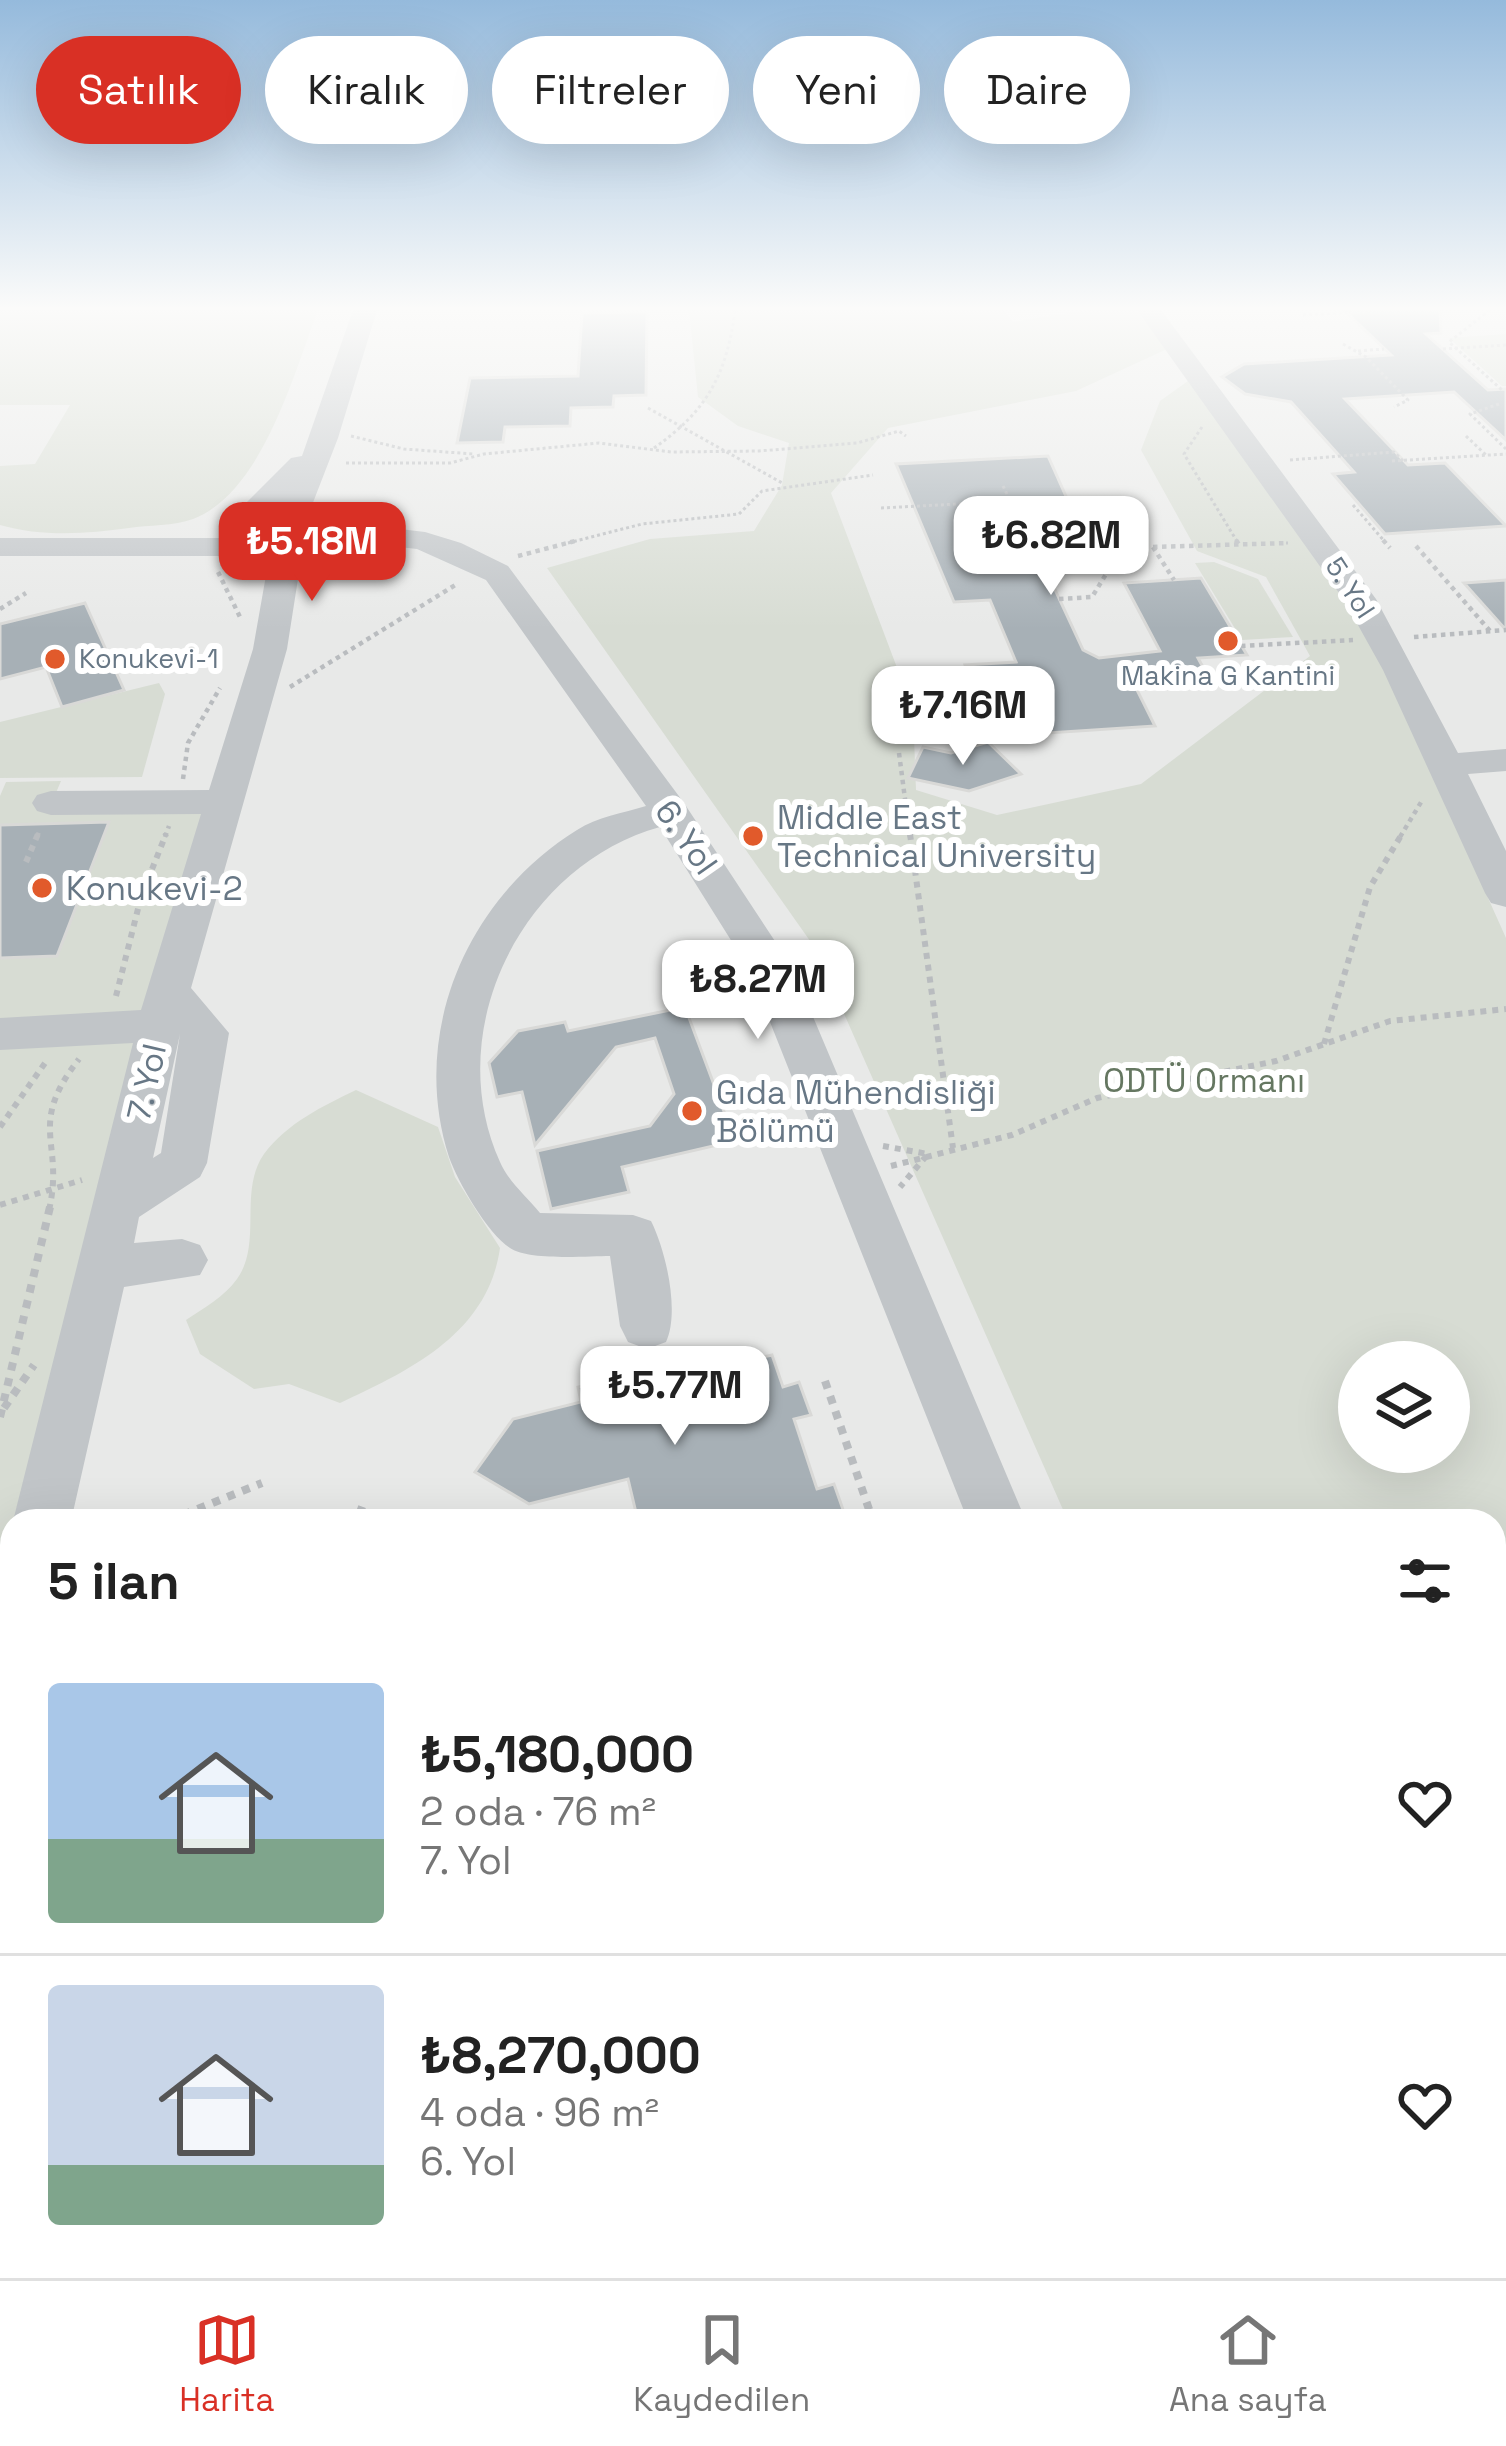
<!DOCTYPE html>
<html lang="tr">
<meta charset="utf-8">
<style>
body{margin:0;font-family:"Space Grotesk",sans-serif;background:#f6f6f6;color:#222;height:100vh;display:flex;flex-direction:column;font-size:45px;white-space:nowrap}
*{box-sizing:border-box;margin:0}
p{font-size:39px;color:#767676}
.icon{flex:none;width:66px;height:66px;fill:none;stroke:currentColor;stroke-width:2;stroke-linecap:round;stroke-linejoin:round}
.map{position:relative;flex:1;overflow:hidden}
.details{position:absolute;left:0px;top:1509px;width:1506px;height:771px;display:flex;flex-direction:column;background:#fff;border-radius:36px 36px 0 0;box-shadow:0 12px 48px #0002}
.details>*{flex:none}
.banner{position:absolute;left:36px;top:36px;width:1434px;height:108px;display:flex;gap:24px}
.controls{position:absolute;left:1338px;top:1341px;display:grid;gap:24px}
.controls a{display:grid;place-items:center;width:132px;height:132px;border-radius:50%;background:#fff;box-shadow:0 12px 48px #0002;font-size:60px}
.price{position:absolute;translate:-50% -102px;padding:0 27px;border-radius:24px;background:#fff;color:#222;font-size:39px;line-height:78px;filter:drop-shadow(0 3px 6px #0008)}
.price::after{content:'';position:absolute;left:50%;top:72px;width:36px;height:27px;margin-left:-18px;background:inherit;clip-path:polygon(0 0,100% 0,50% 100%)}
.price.current{background:#d93025;color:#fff}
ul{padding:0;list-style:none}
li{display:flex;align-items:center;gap:36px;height:300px;padding:0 48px}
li+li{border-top:3px solid #e0e0e0}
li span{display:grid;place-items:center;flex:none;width:336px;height:240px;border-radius:12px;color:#555}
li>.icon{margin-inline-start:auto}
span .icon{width:144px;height:144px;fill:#fffc;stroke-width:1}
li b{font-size:51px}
h2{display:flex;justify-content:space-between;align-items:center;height:144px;padding:0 48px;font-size:51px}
.pill{padding:0 42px;border-radius:54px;background:#fff;box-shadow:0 12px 48px #0002;font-size:42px;line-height:108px}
.pill.current{background:#d93025;color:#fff}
.tabs{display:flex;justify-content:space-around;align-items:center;height:168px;border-top:3px solid #e0e0e0;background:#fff;font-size:33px;color:#767676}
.tabs a{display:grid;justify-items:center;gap:6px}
.tabs .current{color:#d93025}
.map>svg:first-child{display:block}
.built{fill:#e8e9e8;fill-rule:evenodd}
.green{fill:#d7dcd3;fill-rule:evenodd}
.building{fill:#a7b0b6;stroke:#d9d9d7;stroke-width:3}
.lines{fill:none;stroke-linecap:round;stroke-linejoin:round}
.path-far4{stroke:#b9bcbf;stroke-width:3;stroke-dasharray:3 3;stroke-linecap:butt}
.path-far3{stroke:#b9bcbf;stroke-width:4.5;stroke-dasharray:4.5 4.5;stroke-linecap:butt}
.path-far2{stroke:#b9bcbf;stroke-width:6;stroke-dasharray:6 6;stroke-linecap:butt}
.path-far1{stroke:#b9bcbf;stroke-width:8;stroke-dasharray:8 8;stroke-linecap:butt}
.path{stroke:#b9bcbf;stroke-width:9;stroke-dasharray:9 9;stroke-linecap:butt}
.minor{fill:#c1c5c8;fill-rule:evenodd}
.poi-dot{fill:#e15a2b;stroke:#fff;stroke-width:4.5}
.labels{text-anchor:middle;stroke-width:12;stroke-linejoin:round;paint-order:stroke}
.far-street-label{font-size:27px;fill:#677785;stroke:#fff}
.far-poi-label{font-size:27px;fill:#677785;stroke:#fff;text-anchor:start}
.poi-label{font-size:33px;fill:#677785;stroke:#fff;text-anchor:start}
.street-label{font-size:33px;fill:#677785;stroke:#fff}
.park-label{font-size:33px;fill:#657761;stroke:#fff}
</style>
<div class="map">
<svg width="1506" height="2278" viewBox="0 0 1506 2278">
<rect width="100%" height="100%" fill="#f7f7f4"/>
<path class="built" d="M 0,310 L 1506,310 L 1506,2278 L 0,2278 ZM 1359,1362 L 1449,1362 L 1449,1452 L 1359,1452 ZM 12,1521 L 1494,1521 L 1494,2268 L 12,2268 Z"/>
<g class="green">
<path d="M 0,310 L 318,310 C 294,373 262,493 193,519 C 174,526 148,525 129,528 C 86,534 42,537 0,525 L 0,466 L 35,464 L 70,405 L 0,405 Z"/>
<path d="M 689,310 L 1004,310 L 1013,322 L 1088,310 L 1136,310 L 1167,349 L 1076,391 L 888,428 L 831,493 L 913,710 L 916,790 L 997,815 L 1141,784 L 1310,656 L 1266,577 L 1197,551 L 1141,450 L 1160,401 L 1188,381 L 1295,524 L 1379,655 L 1506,938 L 1506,1835 L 1494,1833 L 1494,1521 L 1068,1521 L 815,948 L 547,568 L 650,539 L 754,531 L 782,485 L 789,443 L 738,426 L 698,397 ZM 1359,1362 L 1449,1362 L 1449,1452 L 1359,1452 Z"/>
<polygon points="1506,334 1506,386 1502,386 1449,338"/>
<polygon points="1214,562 1258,579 1293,637 1242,640 1195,563"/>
<polygon points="159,683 165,694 142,777 0,778 0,722"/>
<polygon points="61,781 52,802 223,802 42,1521 12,1521 12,1640 0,1679 0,796 6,782"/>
<path d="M 356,1090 L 438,1127 L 455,1177 L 500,1248 C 488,1333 411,1370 340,1403 L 289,1384 L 254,1389 L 200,1354 L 186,1320 C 204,1308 224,1297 237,1279 C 263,1243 238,1191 264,1154 C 287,1123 323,1106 356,1090 Z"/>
<polygon points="12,1903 12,2268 425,2268 417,2278 0,2278 7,2249 0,2175 0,1933"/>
</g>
<g class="building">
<polygon points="1344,310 1440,310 1441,333 1426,334 1488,390 1506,389 1506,440 1454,392 1345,399 1408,465 1445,463 1506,526 1385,534 1333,474 1354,472 1291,402 1245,394 1222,377 1244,364 1391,355"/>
<polygon points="647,312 646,395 614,396 613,407 571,408 570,426 505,427 503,442 457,443 470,378 578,376 582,313"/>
<polygon points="1048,456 1077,521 1062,538 1032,540 1083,650 1099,658 1160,651 1124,583 1201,578 1247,655 1198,658 1210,680 1134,684 1155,726 1048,733 1038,710 983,713 965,665 1016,662 990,600 954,602 896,464"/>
<polygon points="1506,580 1506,630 1464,583"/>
<polygon points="85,603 124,690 62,707 46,667 0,679 0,624"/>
<polygon points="988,742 1021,774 969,791 908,778 923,747 951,753"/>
<polygon points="109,822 57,956 0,958 0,825"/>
<polygon points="685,1007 735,1141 622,1167 629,1192 551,1209 537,1151 650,1126 674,1094 655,1038 616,1047 535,1145 522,1092 497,1097 489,1063 518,1031 565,1022 568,1031"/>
<polygon points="725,1351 729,1365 772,1355 783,1387 799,1382 811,1415 794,1419 817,1489 834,1484 847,1521 638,1521 628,1479 529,1504 475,1472 513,1419 581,1402 578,1387 615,1378 618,1393 694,1374 690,1360"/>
</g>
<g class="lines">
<g class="path-far4">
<polyline points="1490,310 1449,342 1502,390"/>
<polyline points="1303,315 1389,310"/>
<polyline points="1343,344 1366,357 1408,400 1394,407"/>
<polyline points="1443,349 1506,345"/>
<polyline points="1358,351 1384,349"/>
<polyline points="1499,404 1470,414 1506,449"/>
<polyline points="648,408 784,484"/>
<polyline points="1202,427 1184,454 1238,543"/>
<polyline points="351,436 404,449 474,454"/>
<polyline points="1466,436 1486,455"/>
<path d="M 654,448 C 707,411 727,374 735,310"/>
<polyline points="1290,460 1394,452 1403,461"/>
<polyline points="1392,461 1506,454"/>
<polyline points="346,463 450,463 484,454 599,443 671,452 759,451 857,443 899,431 906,436"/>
<polyline points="1003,486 1020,521"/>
<polyline points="1353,505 1386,543"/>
<polyline points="881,508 1054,499 1132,502"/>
<polyline points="568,543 642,524 739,514 762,491 873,475"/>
<polyline points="1125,543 1129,537"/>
<polyline points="1280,543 1288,543"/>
</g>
<g class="path-far3">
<polyline points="1236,540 1240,546"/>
<polyline points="1383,540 1390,548"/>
<polyline points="1416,546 1490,631"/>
<polyline points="1153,547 1288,543"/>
<polyline points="1153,547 1174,580"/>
<polyline points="518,556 579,540"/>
<polyline points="218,572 241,619"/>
<polyline points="1059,599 1092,597 1127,540"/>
<polyline points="0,609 26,593"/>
<polyline points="1414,637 1506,630"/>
<polyline points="1241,646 1353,640"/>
<polyline points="290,687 457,584"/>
<polyline points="899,753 910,837"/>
<polyline points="183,779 188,743 220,688"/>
<polyline points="37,837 40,829"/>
<polyline points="165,837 169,826"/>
<polyline points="1400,837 1423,799"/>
</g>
<g class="path-far2">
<polyline points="910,834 953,1148"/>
<polyline points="26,862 38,834"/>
<polyline points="116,996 141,897 166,834"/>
<polyline points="1324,1044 1370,887 1402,834"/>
<polyline points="0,1127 45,1063"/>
<polyline points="883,1146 928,1154 900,1187"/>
<polyline points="891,1166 1012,1135 1097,1098 1276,1061 1390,1021 1506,1009"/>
<polyline points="0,1205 82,1180"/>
<path d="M 49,1210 C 65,1141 26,1127 79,1059"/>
</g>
<g class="path-far1">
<polyline points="825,1381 873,1521"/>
<polyline points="4,1408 34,1365"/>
<polyline points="0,1417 50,1207"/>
<polyline points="357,1509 391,1521"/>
<polyline points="168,1521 262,1483"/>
</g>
<polyline class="path" points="794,2268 795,2278"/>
<g class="minor">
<path d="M 353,310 L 377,310 L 338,438 L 307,518 L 425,532 L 461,543 L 508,566 L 684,803 L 792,967 L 1026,1521 L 968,1521 L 749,969 L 660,827 C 523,865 440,1029 500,1162 C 508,1181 527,1197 540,1213 L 633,1215 L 651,1221 C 666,1251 680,1312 666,1342 L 647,1349 L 628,1342 L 620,1326 L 610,1256 C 587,1256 529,1261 510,1248 C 487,1233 458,1182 449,1157 C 409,1033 467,898 577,830 C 597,817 623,813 646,806 L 486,580 L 417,549 L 282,534 L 274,524 L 282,503 L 250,531 L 239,534 L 224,525 L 291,458 L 302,456 Z"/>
<polygon points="1137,310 1161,310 1376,599 1458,753 1506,749 1506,771 1468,774 1506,851 1506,907 1491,903 1485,893 1383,670 1344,600"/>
<polygon points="0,538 222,538 238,547 222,556 0,556"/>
<path d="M 287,538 L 303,547 L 287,649 L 191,988 L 229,1033 L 207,1163 L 200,1177 L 139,1217 L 134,1243 L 182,1239 L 200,1245 L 208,1260 L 200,1275 L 124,1287 L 71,1521 L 13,1521 L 133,1043 L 0,1050 L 0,1018 L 141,1010 L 201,814 L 51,815 L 37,811 L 32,803 L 37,795 L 51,791 L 209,790 L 253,649 L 271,547 ZM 180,1034 L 161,1153 L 153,1158 Z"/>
<polygon points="12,1609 12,1706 0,1711 0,1614"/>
<polygon points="1494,1857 1506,1860 1506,1930 1494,1927"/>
<polygon points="948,2268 1085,2268 1089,2278 952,2278"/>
</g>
</g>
<linearGradient id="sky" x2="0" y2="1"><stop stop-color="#95badc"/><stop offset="0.49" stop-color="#fbfbfa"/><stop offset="1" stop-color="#fbfbfa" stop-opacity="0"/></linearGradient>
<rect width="1506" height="629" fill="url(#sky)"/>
<g class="poi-dot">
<circle cx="1228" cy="641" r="12"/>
<circle cx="55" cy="659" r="12"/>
<circle cx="753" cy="836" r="12"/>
<circle cx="42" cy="888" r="12"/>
<circle cx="692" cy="1111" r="12"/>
</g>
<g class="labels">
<g class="far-street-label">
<text transform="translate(1350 588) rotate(57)" y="9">5. Yol</text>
</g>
<g class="far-poi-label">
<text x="79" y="668">Konukevi-1</text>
<text x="1228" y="685" text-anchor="middle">Makina G Kantini</text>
</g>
<g class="poi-label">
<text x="777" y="829">Middle East<tspan x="777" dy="38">Technical University</tspan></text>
<text x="66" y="900">Konukevi-2</text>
<text x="716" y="1104">Gıda Mühendisliği<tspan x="716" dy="38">Bölümü</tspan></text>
</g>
<g class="street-label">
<text transform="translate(687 837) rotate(55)" y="12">6. Yol</text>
<text transform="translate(146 1082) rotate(-77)" y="12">7. Yol</text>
</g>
<g class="park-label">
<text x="1204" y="1092">ODTÜ Ormanı</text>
</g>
</g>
</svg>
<div class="controls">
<a><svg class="icon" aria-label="layers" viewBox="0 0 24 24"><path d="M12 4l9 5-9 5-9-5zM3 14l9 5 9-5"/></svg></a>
</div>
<b class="price" style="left:1051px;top:598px">₺6.82M</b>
<b class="price current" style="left:312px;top:604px">₺5.18M</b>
<b class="price" style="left:963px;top:768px">₺7.16M</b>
<b class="price" style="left:758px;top:1042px">₺8.27M</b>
<b class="price" style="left:675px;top:1448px">₺5.77M</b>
<div class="banner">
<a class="pill current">Satılık</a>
<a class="pill">Kiralık</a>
<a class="pill">Filtreler</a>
<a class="pill">Yeni</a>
<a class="pill">Daire</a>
</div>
<section class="details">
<h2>5 ilan<svg class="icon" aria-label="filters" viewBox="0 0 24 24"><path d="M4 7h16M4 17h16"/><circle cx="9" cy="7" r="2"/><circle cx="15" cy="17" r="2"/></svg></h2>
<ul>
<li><span style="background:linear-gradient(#a9c7e8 65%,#7fa58c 0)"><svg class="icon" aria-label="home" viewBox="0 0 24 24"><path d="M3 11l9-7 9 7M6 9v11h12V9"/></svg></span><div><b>₺5,180,000</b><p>2 oda · 76 m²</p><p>7. Yol</p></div><svg class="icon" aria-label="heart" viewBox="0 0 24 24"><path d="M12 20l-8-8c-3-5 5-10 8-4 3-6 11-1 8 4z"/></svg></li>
<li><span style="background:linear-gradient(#c9d6e8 75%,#7fa58c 0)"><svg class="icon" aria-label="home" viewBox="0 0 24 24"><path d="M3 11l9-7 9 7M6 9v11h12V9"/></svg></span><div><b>₺8,270,000</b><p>4 oda · 96 m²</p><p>6. Yol</p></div><svg class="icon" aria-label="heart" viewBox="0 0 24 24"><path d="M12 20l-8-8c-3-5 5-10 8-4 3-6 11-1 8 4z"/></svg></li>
</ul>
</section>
</div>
<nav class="tabs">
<a class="current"><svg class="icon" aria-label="map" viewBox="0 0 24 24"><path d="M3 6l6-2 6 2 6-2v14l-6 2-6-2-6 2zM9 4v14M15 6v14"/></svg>Harita</a>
<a><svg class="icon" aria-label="saved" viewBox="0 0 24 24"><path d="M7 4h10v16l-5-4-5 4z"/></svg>Kaydedilen</a>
<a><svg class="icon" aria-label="home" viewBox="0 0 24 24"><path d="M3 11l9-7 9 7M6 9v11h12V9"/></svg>Ana sayfa</a>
</nav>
